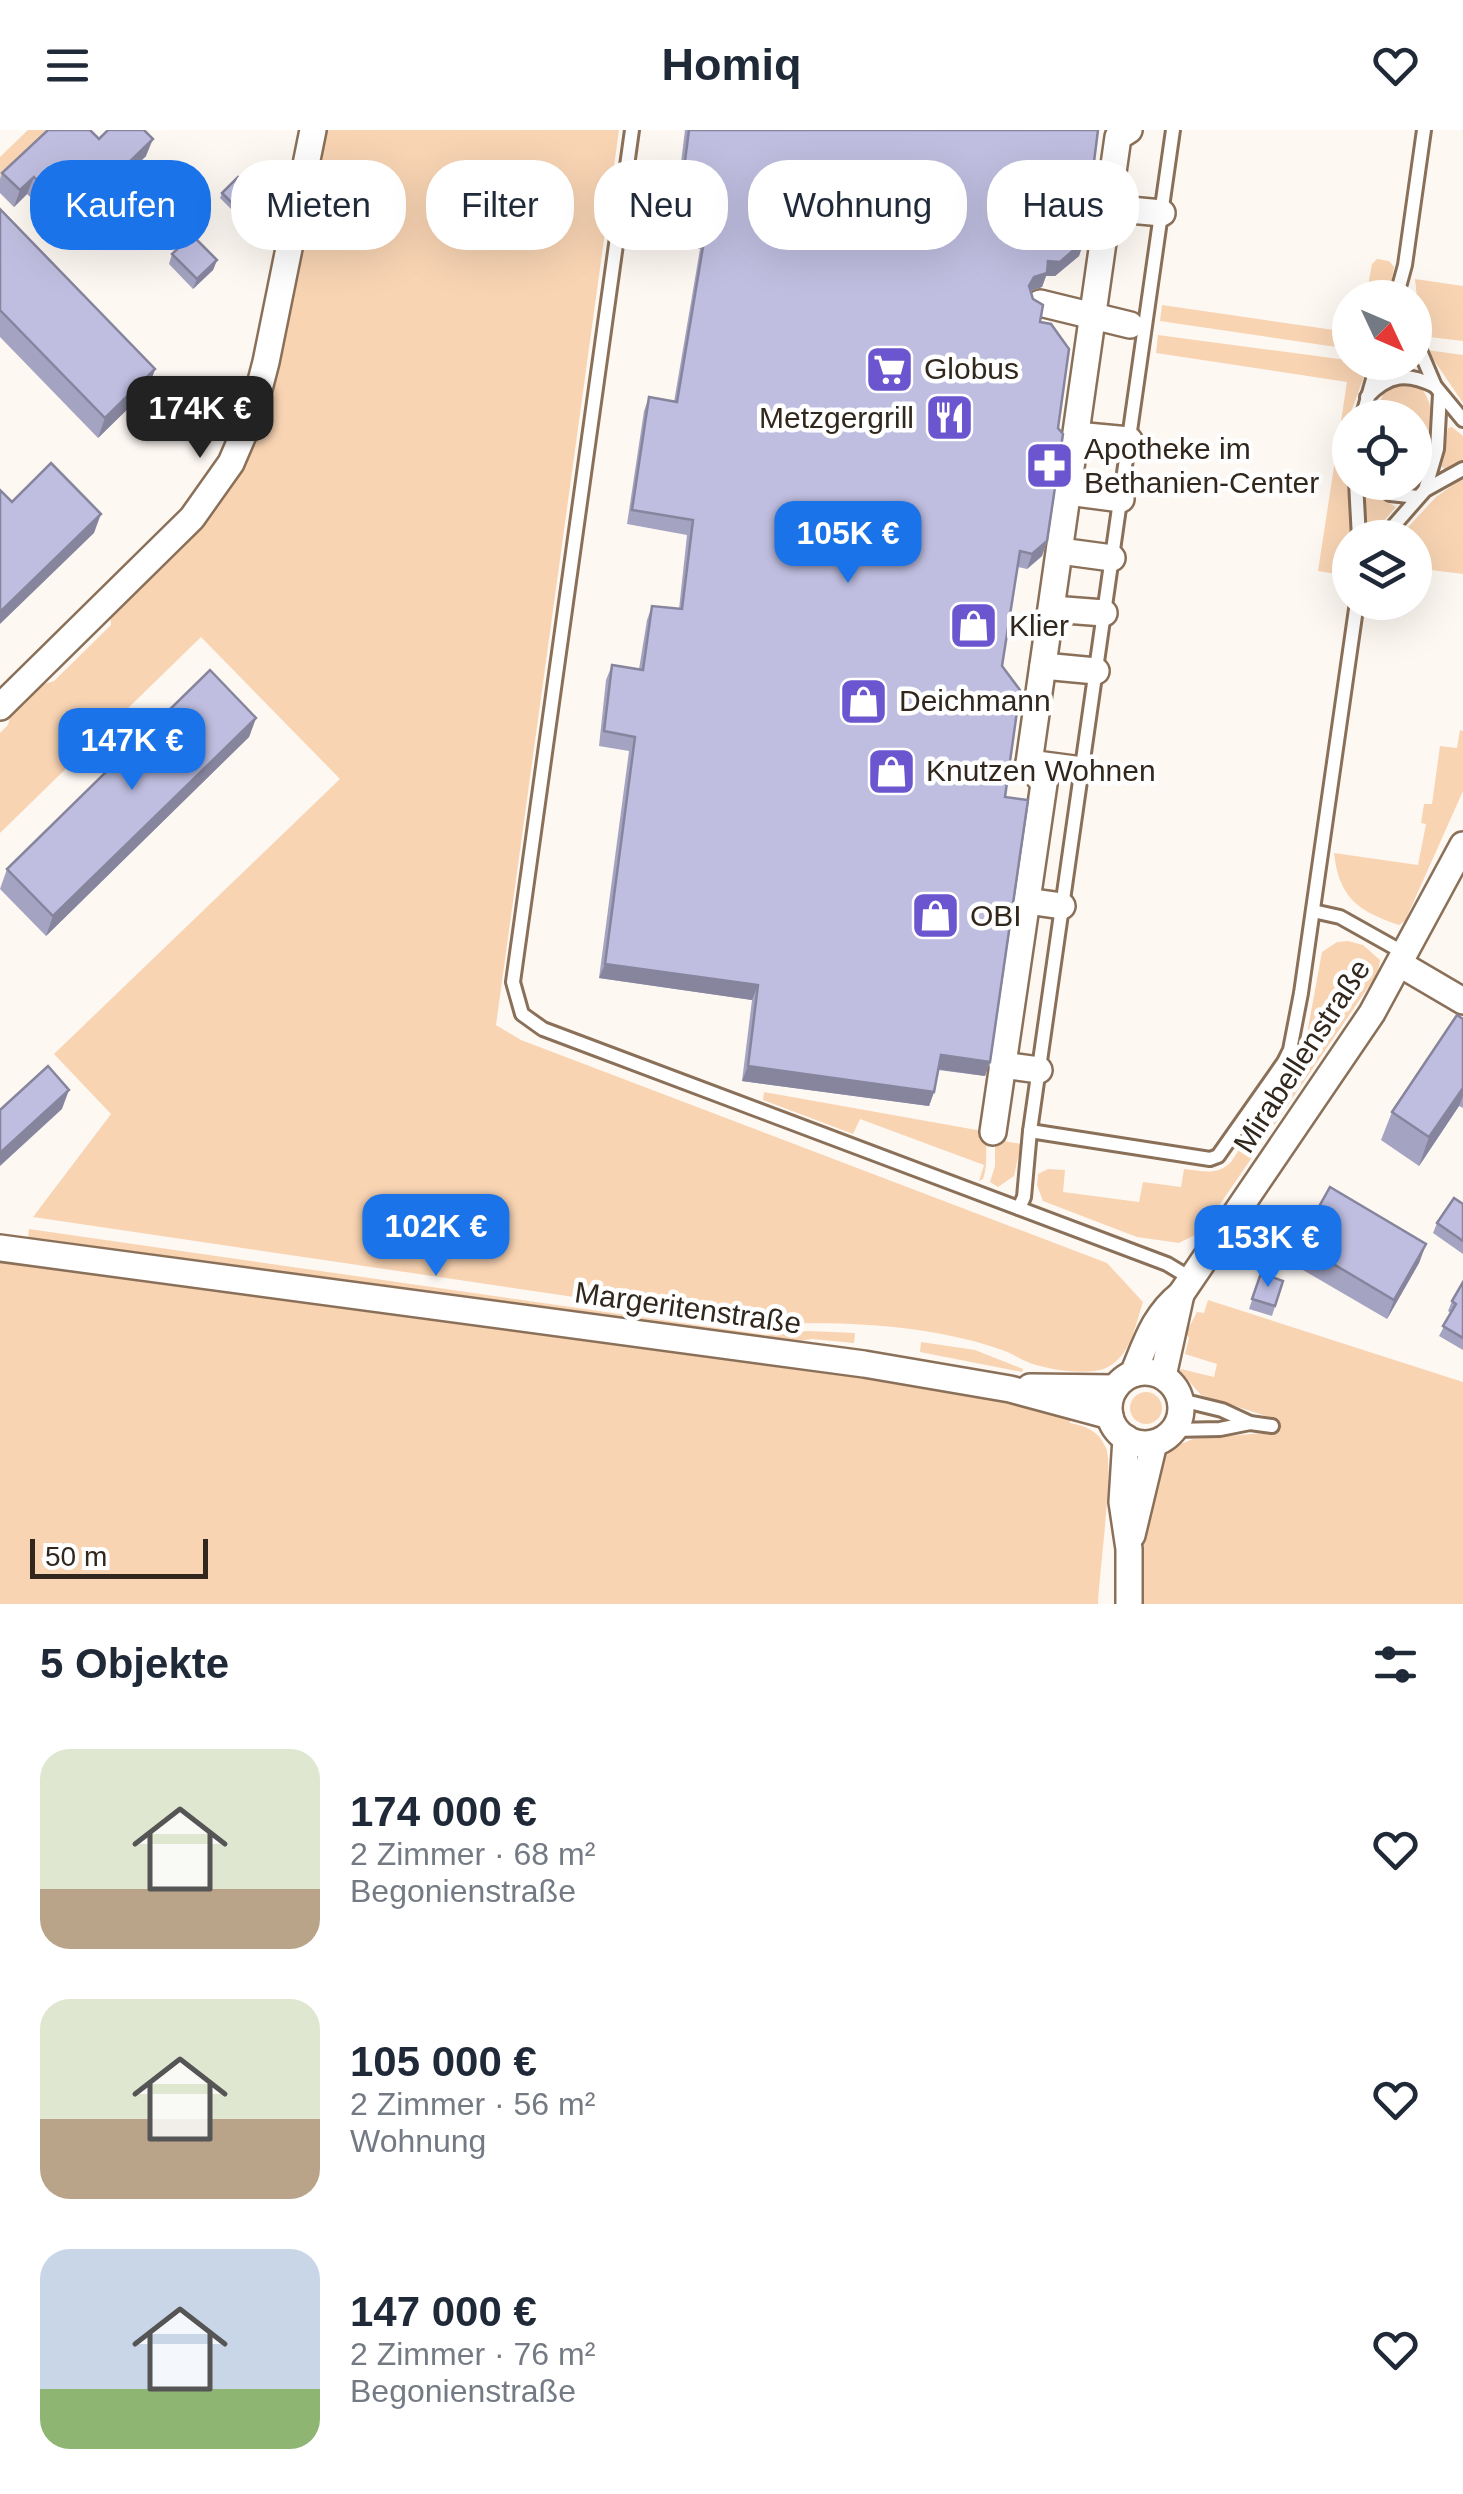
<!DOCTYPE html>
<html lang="de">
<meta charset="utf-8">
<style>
body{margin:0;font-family:Helvetica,sans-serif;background:#f6f6f7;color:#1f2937;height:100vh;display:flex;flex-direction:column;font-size:38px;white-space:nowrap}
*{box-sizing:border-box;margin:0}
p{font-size:32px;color:#747a83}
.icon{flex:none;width:55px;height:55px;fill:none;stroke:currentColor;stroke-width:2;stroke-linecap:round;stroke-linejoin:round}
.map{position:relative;height:1474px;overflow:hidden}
.side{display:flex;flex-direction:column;background:#fff;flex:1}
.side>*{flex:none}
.top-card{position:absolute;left:30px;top:30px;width:1405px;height:90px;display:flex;gap:20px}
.needle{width:65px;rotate:134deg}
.fabs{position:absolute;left:1332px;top:150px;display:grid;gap:20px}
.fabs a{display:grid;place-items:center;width:100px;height:100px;border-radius:50%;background:#fff;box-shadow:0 10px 40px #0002;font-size:50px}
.scale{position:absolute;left:30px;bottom:25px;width:178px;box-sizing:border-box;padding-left:10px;border:5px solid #31271d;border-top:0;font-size:28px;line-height:35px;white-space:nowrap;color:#31271d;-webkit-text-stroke:8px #fff;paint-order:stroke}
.price{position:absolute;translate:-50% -85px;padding:0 22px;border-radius:20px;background:#1a73e8;color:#fff;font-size:32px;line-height:65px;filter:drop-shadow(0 2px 5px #0008)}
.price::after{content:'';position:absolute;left:50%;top:60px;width:30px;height:22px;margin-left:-15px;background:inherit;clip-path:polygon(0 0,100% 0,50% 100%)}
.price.selected{background:#222;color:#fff}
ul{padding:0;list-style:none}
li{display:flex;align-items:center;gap:30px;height:250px;padding:0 40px}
li span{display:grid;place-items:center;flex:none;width:280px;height:200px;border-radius:30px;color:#555}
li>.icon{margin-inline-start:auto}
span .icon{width:120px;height:120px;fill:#fffc;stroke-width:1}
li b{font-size:42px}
h2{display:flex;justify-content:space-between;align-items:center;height:120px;padding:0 40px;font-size:42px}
.chip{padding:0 35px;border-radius:40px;background:#fff;box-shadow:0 10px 40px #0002;font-size:35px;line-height:90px}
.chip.selected{background:#1a73e8;color:#fff}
header{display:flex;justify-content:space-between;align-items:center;height:130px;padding:0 40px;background:#fff;font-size:45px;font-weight:600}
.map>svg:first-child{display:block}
.green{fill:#f8d4b3}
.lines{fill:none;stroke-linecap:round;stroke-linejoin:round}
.lane-casing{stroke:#8a7058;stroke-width:18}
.street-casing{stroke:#8a7058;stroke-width:30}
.lane{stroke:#fff;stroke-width:12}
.street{stroke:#fff;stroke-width:25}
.wall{fill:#a4a3c1}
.shaded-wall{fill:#86859d}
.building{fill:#bfbee0;stroke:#86859d;stroke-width:2.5}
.labels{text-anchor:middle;stroke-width:9;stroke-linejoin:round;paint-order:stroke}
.poi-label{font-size:30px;fill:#31271d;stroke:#fff;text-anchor:start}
.street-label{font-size:30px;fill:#31271d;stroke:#fff}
</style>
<header><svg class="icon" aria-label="menu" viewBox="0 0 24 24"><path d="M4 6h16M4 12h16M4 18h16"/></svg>Homiq<svg class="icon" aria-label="heart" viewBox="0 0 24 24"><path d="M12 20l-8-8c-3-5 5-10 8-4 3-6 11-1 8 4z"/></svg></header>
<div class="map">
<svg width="1463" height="1474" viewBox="0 0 1463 1474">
<rect width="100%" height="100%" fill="#fef8f3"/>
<g class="green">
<polygon points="28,0 53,0 0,53 0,27"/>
<path d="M 323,0 L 619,0 L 496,895 L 521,910 L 1107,1133 L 1143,1172 C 1135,1196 1131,1226 1106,1238 C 1087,1246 1050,1240 1030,1233 C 1021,1230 1012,1223 1002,1220 C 933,1195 837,1190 764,1195 L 33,1087 L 111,984 L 54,924 L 340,649 L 201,507 L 0,703 L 0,603 L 8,595 L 12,579 L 34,557 L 54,551 L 111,495 L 110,485 C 174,421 234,371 264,283 Z"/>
<polygon points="1377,129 1389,131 1394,137 1389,167 1366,167 1372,134"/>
<polygon points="1415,149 1463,156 1463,211 1421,206"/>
<polygon points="1162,175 1334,200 1338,181 1350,183 1350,219 1160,191"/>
<polygon points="1158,205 1369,233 1348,290 1344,322 1352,407 1350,446 1318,441 1347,252 1156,223"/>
<polygon points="1427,220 1463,225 1463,273"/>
<path d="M 1400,253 L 1420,257 C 1441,280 1435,330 1415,352 L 1415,288 L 1372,288 L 1385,261 Z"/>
<polygon points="1452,297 1463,306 1463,332 1447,341 1441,336 1448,298"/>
<polygon points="1463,348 1463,444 1415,438 1415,408 1399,407 1436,367"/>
<polygon points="1366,360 1396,377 1371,405 1366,405 1364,361"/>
<path d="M 1460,600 L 1463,601 L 1463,661 L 1405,791 L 1399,795 C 1358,781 1339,768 1334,723 L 1418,735 L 1426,694 L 1421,693 L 1424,674 L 1432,674 L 1440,616 L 1457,618 Z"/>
<path d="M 1348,811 L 1363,815 L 1380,830 L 1378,843 L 1201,1102 L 1179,1113 L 1137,1107 L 1043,1071 L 1037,1055 L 1038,1044 L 1048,1039 L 1065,1040 L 1063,1062 L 1139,1072 L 1143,1052 L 1181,1057 L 1184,1039 C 1203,1041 1217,1046 1231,1032 L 1299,928 L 1305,915 L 1322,822 L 1337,812 Z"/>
<polygon points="1011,953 1004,1011 1021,1014 1014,1046 998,1057 990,1052 995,1036 995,1003"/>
<path d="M 764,962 L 988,1002 C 984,1019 989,1033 983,1049 L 979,1051 L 984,1035 L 860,989 L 853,1004 L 763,970 Z"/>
<polygon points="29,1099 765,1205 808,1201 855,1203 854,1213 812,1209 784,1213 28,1109"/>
<path d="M 0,1129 L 1014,1268 L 1070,1284 L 1070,1293 C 1086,1296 1099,1301 1106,1318 C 1114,1336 1099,1445 1098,1474 L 0,1474 Z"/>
<polygon points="1208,1170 1463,1252 1463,1474 1141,1474 1143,1398 1161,1329 1178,1315 1193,1309 1274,1302 1272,1288 1201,1265 1180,1241 1181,1239 1214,1247 1217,1234 1185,1224 1189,1208 1186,1203 1197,1182 1204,1183"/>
<polygon points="921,1212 975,1220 1023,1239 1022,1242 920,1222"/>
<circle cx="1146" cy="1278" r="16"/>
</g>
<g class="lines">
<defs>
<g id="lane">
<polyline points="632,0 513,852 522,884 543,899 1167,1134 1192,1149"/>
<polyline points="1396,168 1405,135 1424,0"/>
<polyline points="1415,209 1435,256 1463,290"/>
<path d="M 1367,267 C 1389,244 1407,242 1435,256"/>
<polyline points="1362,288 1378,232"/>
<polyline points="1356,352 1359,408"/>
<polyline points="1373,352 1390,364 1418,367"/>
<polyline points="1425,360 1437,319 1440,264"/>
<polyline points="1383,408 1425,360 1463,339"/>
<polyline points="1313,781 1340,787 1406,824"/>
<polyline points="1030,1001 1210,1029 1218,1026 1284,932 1290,920 1301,863 1357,472"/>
<polyline points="1019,1078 1024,1067 1030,1001 1173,0"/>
<polyline points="1181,1270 1222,1280 1250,1293 1272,1296"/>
<polyline points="1174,1300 1220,1299 1250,1293"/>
</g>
<g id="street">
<polyline points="1108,78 1162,83"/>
<polyline points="1040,173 1130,195"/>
<polyline points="1076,305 1129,310"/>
<polyline points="1068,362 1121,369"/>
<polyline points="1060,421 1112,428"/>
<polyline points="1052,479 1104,483"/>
<polyline points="1043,536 1096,541"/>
<polyline points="0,577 192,388 231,333 253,282 266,232 313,0"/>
<polyline points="1029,633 1082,640"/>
<polyline points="1027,771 1062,776"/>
<polyline points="1400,834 1463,871"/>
<polyline points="1002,935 1039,940"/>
<polyline points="993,1002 1044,654 1029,633 1118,7 1129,0"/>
<polyline points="0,1118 864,1234 1010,1259 1110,1286"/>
<circle cx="1145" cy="1278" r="36"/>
<path d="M 1133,1244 C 1146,1213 1154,1185 1181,1164 L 1372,883 L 1463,715"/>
<polyline points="1163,1246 1181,1164"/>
<polyline points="1030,1257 1115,1258"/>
<polyline points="1126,1308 1122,1372 1129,1419 1129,1474"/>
<polyline points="1132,1405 1154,1313"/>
</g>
</defs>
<use href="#lane" class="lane-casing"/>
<use href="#street" class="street-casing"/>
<use href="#lane" class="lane"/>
<use href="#street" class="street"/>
</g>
<g class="wall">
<polygon points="685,0 1098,0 1084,111 1079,126 1055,146 1046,146 1042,157 1031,161 1040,192 1058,298 1047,411 1042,426 1027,439 1018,437 1002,536 1005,667 990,932 985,946 938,940 934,962 929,976 742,951 752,870 599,848 629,621 599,616 606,550 612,535 639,539 647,490 652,476 679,479 687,405 627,394 644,281 649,267 674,272 700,119 671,113"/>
<polygon points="99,9 146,26 67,104 27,64 14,77 0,63 0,49 2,43"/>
<polygon points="222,63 253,63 251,68 236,84 220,68"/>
<polygon points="0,79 155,239 148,259 98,308 0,207"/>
<polygon points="172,124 217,130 213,140 193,159 169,134"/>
<polygon points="256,588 249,607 46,806 0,759 7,739"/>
<polygon points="1463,889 1463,978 1459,976 1419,1036 1381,1010 1392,982"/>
<polygon points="1463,1074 1463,1124 1433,1103 1437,1093"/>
<polygon points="1306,1087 1426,1114 1419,1133 1387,1189 1291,1133"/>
<polygon points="1261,1143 1283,1151 1272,1186 1249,1179"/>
<polygon points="1463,1152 1463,1220 1439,1206 1451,1183 1448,1181 1452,1171"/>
</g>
<g class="shaded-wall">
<polygon points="153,9 146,26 67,104 73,87"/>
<polygon points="34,47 27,64 14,77 20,60"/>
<polygon points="253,63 251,68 236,84 238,79"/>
<polygon points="1084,111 1079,126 1055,146 1046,146 1042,157 1029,161 1029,156 1034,147 1048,131"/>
<polygon points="217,130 213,140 193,159 197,149"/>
<polygon points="155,239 148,259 98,308 105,288"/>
<polygon points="101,384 94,403 0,494 0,482"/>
<polygon points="1047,411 1042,426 1027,439 1032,424"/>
<polygon points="256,588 249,607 46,806 53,786"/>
<polygon points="605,834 758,855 752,870 599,848"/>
<polygon points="941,925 990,932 985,946 936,939"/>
<polygon points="748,936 934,962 929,976 742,951"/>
<polygon points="1463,958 1463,966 1459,976 1419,1036 1429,1007"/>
<polygon points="69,960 62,979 0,1036 0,1023"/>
<polygon points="1426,1114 1419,1133 1387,1189 1394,1170"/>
</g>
<g class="building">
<polygon points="48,0 90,0 99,9 108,0 144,0 153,9 73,87 34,47 20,60 2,43"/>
<polygon points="689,0 1098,0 1084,111 1060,132 1048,131 1047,143 1034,147 1029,156 1033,169 1043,175 1040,192 1051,194 1069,219 1058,298 1063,304 1047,411 1032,424 1020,421 1002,536 1020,560 1005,667 1028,670 990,932 941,925 934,962 748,936 758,855 605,834 635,607 604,601 612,535 643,540 652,476 682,479 693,390 632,380 649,267 677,272 705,105 676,99"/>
<polygon points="238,47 253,63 238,79 222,63"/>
<polygon points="0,79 155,239 105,288 0,180"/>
<polygon points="192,105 217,130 197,149 172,124"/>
<polygon points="51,333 101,384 0,482 0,360 12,372"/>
<polygon points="210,540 256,588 53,786 7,739"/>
<polygon points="1457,885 1463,889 1463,958 1429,1007 1392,982"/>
<polygon points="48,936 69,960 0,1023 0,980"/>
<polygon points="1330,1057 1426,1114 1394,1170 1298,1113 1306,1087 1312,1089"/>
<polygon points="1454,1068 1463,1074 1463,1111 1437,1093"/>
<polygon points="1261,1143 1283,1151 1275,1176 1252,1169"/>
<polygon points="1463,1152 1463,1208 1443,1196 1456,1174 1452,1171"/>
</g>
<defs>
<symbol id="supermarket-square" viewBox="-11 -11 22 22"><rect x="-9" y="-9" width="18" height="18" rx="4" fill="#6c56cf" stroke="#fff"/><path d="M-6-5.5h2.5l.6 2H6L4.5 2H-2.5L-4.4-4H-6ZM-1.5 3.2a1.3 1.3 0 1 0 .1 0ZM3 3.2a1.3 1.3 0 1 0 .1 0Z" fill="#fff"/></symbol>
<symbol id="restaurant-square" viewBox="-11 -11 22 22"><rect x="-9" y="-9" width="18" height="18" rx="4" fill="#6c56cf" stroke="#fff"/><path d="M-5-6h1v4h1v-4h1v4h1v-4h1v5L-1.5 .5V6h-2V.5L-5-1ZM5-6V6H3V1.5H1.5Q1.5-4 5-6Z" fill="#fff"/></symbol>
<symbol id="pharmacy-square" viewBox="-11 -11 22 22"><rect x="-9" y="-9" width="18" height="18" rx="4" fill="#6c56cf" stroke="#fff"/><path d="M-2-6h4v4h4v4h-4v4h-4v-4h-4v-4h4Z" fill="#fff"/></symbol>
<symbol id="shop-square" viewBox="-11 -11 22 22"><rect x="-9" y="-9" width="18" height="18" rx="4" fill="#6c56cf" stroke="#fff"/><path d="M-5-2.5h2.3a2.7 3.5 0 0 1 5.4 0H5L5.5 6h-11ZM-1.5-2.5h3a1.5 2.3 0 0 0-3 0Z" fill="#fff"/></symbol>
</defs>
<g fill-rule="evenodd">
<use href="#supermarket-square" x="862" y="212" width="55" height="55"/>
<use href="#restaurant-square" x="922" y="260" width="55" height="55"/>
<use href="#pharmacy-square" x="1022" y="308" width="55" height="55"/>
<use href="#shop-square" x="946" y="468" width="55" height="55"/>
<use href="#shop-square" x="836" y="544" width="55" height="55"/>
<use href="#shop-square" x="864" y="614" width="55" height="55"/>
<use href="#shop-square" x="908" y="758" width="55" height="55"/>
</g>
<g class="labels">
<g class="poi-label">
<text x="924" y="249">Globus</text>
<text x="914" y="298" text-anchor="end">Metzgergrill</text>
<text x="1084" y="329">Apotheke im<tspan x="1084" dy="34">Bethanien-Center</tspan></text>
<text x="1009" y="506">Klier</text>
<text x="899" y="581">Deichmann</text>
<text x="926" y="651">Knutzen Wohnen</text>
<text x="970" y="796">OBI</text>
</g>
<g class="street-label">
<text transform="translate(1302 926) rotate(-57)" y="10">Mirabellenstraße</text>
<text transform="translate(688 1178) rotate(8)" y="10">Margeritenstraße</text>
</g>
</g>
</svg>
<div class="fabs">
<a><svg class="needle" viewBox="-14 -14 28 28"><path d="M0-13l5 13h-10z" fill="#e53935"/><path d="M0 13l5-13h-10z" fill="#747a83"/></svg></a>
<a><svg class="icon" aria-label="locate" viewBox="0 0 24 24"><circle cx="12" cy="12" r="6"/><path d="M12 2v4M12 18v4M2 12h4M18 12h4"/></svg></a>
<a><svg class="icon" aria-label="layers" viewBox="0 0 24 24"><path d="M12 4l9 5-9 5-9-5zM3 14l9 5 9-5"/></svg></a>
</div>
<div class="scale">50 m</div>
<b class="price selected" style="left:200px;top:331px">174K €</b>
<b class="price" style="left:848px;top:456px">105K €</b>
<b class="price" style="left:132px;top:663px">147K €</b>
<b class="price" style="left:436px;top:1149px">102K €</b>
<b class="price" style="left:1268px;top:1160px">153K €</b>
<div class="top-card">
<a class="chip selected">Kaufen</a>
<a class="chip">Mieten</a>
<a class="chip">Filter</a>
<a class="chip">Neu</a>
<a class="chip">Wohnung</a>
<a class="chip">Haus</a>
</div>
</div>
<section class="side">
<h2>5 Objekte<svg class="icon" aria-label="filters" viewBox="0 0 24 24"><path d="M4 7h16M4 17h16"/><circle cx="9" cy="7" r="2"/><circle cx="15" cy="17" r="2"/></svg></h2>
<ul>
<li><span style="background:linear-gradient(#dfe7d0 70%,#b9a48a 0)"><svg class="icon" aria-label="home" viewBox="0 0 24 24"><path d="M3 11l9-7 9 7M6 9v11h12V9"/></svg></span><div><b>174 000 €</b><p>2 Zimmer · 68 m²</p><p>Begonienstraße</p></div><svg class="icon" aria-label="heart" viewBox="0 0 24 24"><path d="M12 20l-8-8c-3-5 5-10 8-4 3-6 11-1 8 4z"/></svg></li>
<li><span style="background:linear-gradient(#dfe7d0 60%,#b9a48a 0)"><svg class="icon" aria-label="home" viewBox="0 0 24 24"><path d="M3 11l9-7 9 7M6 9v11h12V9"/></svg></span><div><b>105 000 €</b><p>2 Zimmer · 56 m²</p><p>Wohnung</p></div><svg class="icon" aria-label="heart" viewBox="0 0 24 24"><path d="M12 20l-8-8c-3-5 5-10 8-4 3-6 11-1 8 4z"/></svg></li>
<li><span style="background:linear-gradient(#c9d6e8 70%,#8fb573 0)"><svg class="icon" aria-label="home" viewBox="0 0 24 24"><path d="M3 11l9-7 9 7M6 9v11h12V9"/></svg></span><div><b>147 000 €</b><p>2 Zimmer · 76 m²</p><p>Begonienstraße</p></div><svg class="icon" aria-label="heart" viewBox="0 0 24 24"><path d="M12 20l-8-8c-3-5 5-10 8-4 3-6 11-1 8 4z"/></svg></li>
</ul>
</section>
